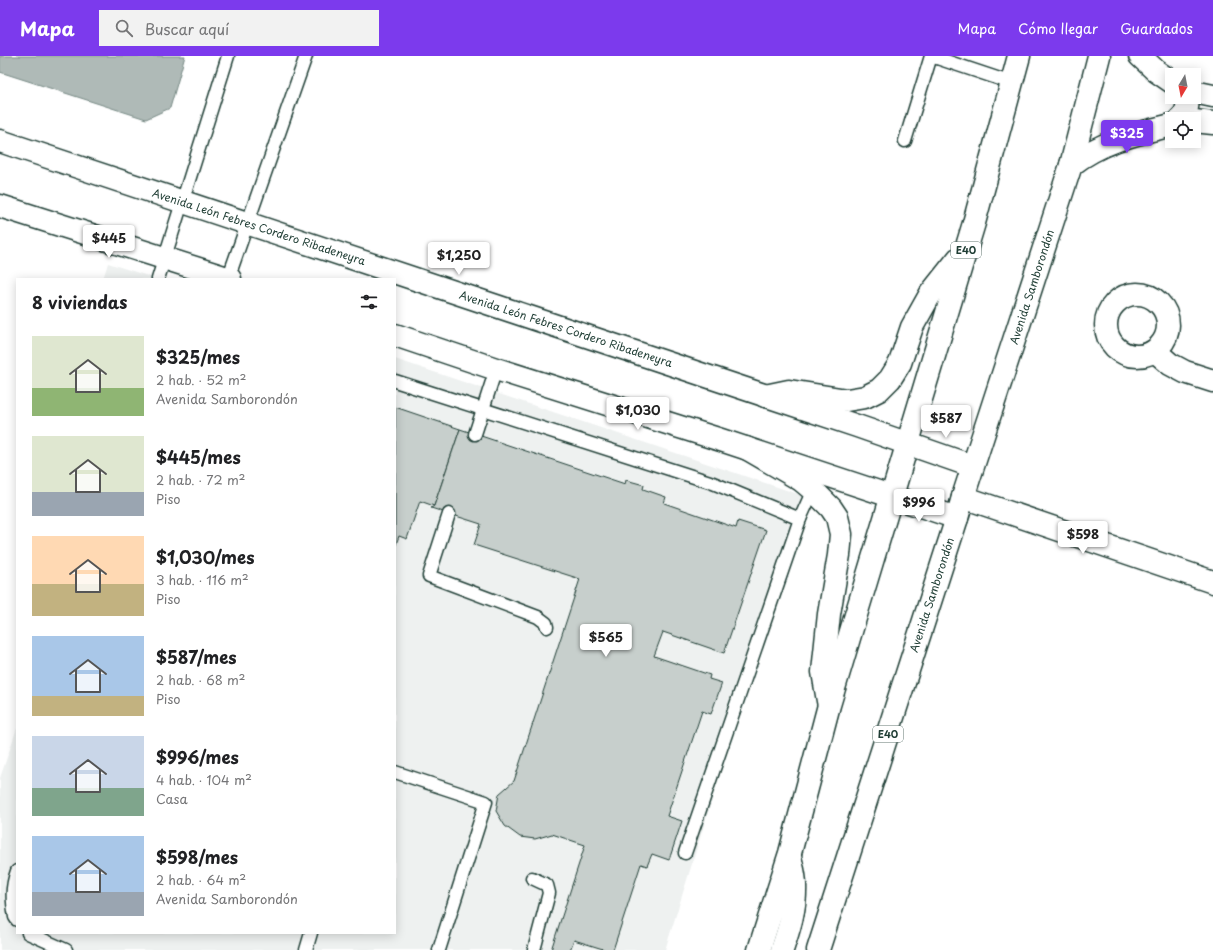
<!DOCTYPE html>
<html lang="es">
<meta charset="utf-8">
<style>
body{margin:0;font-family:"Playpen Sans",sans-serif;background:#f2f2f2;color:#202124;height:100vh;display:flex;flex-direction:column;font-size:15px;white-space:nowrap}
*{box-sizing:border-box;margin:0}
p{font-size:13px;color:#757577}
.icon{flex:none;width:22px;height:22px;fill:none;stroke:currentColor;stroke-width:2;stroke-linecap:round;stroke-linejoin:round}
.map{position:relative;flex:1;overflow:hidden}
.details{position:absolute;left:16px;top:222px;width:380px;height:656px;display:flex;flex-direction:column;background:#fff;border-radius:0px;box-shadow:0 2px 10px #0003}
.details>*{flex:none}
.needle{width:26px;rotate:190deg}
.fabs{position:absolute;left:1165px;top:12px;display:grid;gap:8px}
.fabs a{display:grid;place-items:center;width:36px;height:36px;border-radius:0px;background:#fff;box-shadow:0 2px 10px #0003;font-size:20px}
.price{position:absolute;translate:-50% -34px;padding:0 9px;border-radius:4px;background:#fff;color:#222;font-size:13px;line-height:26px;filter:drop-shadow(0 1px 2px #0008)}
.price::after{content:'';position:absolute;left:50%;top:24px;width:12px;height:9px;margin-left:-6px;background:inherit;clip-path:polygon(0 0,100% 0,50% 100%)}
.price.current{background:#7c3aed;color:#fff}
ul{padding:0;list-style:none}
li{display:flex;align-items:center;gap:12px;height:100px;padding:0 16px}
li span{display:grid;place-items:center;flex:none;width:112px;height:80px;border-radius:0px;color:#555}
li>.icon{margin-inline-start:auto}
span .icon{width:48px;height:48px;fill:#fffc;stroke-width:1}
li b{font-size:17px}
h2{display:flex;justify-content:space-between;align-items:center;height:48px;padding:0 16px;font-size:17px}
header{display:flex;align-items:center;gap:24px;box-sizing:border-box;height:56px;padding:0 20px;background:#7c3aed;color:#fff}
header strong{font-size:19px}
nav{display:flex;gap:22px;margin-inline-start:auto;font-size:14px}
.search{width:280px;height:36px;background:#f2f2f2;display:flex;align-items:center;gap:10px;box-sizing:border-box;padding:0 14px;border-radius:0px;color:#757577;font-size:15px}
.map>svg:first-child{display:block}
.built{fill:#eef1f0}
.water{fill:#afbab7;stroke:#758883}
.building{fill:#c7cfcc;stroke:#1f3d34}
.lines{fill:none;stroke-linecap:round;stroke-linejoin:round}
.lane-casing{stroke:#1f3d34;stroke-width:15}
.street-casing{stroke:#1f3d34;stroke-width:25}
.secondary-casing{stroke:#1f3d34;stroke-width:25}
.highway-casing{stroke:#1f3d34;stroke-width:25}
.lane{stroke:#fff;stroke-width:12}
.street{stroke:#fff;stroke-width:22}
.secondary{stroke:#fff;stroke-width:22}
.highway{stroke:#fff;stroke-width:22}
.labels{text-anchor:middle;stroke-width:3.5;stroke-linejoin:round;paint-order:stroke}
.shield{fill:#fff;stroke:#627771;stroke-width:1}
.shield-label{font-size:10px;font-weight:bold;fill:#1f3d34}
.street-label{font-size:11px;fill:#1f3d34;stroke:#fff}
</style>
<header>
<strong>Mapa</strong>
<div class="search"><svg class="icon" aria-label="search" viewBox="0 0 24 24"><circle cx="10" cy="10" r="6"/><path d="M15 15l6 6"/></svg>Buscar aquí</div>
<nav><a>Mapa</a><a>Cómo llegar</a><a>Guardados</a></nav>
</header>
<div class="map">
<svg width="1213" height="894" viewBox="0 0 1213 894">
<rect width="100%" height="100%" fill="#fff"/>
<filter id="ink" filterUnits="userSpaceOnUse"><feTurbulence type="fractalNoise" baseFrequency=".025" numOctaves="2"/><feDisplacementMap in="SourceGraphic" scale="8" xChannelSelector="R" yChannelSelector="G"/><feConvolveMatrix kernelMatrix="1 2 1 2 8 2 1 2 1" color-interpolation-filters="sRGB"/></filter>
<g filter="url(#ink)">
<g class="built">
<polygon points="108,207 157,223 103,223"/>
<polygon points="395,303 807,441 665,894 0,894 0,722 17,672 17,877 395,877"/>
</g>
<polygon class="water" points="0,0 185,0 170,52 146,63 0,16"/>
<g class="building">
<polygon points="395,351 460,373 434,450 420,445 407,483 399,480 395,491"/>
<polygon points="460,373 625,428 626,424 644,429 643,433 666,441 664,447 736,472 738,465 766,474 724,597 663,576 654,600 710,619 709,623 722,627 711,658 702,655 667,760 682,765 669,804 652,798 647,810 641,808 613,894 606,894 574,884 570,894 551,894 585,789 552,778 535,783 520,781 505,770 496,755 499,738 514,725 580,523 474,489 481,468 431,452 434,450"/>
</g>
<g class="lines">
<defs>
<g id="lane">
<polyline points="931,0 1012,27"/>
<polyline points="905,85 931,0"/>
<polyline points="158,223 228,0"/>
<polyline points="228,223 306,0"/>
<polyline points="395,325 713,427 800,463 685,797"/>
<polyline points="475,378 496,313"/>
<polyline points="449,458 429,520 538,561 546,567 547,571"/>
<polyline points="800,463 813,434"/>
<polyline points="395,716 486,746 439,894"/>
<path d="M 17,815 C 11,832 12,844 15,861 L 17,864"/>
<polyline points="532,822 547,829 549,837 534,894"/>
<polyline points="28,877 66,894"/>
<polyline points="306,894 311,877"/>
</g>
<g id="street">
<polyline points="1140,0 1156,15 1172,26"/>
<polyline points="1194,36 1213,40"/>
<path d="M 1180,63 C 1187,57 1189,49 1186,41"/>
<polyline points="1194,65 1213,67"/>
<path d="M 1071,109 C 1102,85 1135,78 1172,69"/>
<circle cx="1137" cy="269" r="31"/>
<polyline points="1155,295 1170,308 1185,316 1213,325"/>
<polyline points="963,441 1213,526"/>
</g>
<g id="secondary">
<polyline points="0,85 857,370 972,410"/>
<polyline points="0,150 230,223"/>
<polyline points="395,279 496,313 721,384 957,462"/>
</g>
<g id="highway">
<polyline points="765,340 789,335 847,344 865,341 879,334 890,323 900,307 912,271 931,237 958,203"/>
<polyline points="746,392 801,424 813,434 831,452 837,461 841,478 839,499 829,558 823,616 828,645"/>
<polyline points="759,894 790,797 829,649 849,582 974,167 1019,0"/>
<path d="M 782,894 C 789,873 796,852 795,829 C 795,819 792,810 790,801"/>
<polyline points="818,894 957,462 963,441 1071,109 1099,0"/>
</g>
</defs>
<use href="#lane" class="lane-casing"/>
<use href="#street" class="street-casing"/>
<use href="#secondary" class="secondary-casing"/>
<use href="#highway" class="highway-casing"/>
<use href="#lane" class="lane"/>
<use href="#street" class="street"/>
<use href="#secondary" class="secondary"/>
<use href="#highway" class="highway"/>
</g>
</g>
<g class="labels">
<g class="shield">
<rect x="951" y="186" width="30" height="16" rx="3"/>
<rect x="873" y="670" width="30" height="16" rx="3"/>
</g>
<g class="shield-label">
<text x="966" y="198">E40</text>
<text x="888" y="682">E40</text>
</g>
<g class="street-label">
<text transform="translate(259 171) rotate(18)" y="4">Avenida León Febres Cordero Ribadeneyra</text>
<text transform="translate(1032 231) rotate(-72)" y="4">Avenida Samborondón</text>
<text transform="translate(566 273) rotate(18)" y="4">Avenida León Febres Cordero Ribadeneyra</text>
<text transform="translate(932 539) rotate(-72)" y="4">Avenida Samborondón</text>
</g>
</g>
</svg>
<div class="fabs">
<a><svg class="needle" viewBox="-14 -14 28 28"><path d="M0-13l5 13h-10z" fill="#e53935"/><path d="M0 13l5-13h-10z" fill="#757577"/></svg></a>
<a><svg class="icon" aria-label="locate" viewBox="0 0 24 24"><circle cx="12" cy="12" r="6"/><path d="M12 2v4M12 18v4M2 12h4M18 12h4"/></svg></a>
</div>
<b class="price current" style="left:1127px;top:98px">$325</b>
<b class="price" style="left:109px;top:203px">$445</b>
<b class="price" style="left:459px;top:220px">$1,250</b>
<b class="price" style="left:638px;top:375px">$1,030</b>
<b class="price" style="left:946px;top:383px">$587</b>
<b class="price" style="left:919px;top:467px">$996</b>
<b class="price" style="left:1083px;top:499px">$598</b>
<b class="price" style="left:606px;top:602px">$565</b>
<section class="details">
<h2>8 viviendas<svg class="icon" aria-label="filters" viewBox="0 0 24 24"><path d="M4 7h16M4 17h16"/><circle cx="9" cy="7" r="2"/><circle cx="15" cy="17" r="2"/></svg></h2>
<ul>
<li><span style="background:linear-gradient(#dfe7d0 65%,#8fb573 0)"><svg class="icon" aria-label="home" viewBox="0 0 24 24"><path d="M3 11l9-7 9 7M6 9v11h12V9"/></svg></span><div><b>$325/mes</b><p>2 hab. · 52 m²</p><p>Avenida Samborondón</p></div></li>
<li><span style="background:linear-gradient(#dfe7d0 70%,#9aa5b1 0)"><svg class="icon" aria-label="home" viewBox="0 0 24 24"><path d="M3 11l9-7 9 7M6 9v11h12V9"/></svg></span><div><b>$445/mes</b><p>2 hab. · 72 m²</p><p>Piso</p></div></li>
<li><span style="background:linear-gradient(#ffd9b3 60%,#c2b280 0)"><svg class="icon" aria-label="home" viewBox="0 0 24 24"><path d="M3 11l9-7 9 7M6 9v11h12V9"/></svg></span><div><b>$1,030/mes</b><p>3 hab. · 116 m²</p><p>Piso</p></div></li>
<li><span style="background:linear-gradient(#a9c7e8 75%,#c2b280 0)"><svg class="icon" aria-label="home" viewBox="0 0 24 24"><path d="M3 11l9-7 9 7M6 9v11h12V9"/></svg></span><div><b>$587/mes</b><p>2 hab. · 68 m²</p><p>Piso</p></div></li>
<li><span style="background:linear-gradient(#c9d6e8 65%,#7fa58c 0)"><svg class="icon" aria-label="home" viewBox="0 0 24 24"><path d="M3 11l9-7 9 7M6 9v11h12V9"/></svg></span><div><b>$996/mes</b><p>4 hab. · 104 m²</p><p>Casa</p></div></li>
<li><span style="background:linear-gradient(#a9c7e8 70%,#9aa5b1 0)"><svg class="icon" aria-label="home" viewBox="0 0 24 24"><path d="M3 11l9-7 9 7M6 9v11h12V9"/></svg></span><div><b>$598/mes</b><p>2 hab. · 64 m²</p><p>Avenida Samborondón</p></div></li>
</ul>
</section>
</div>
